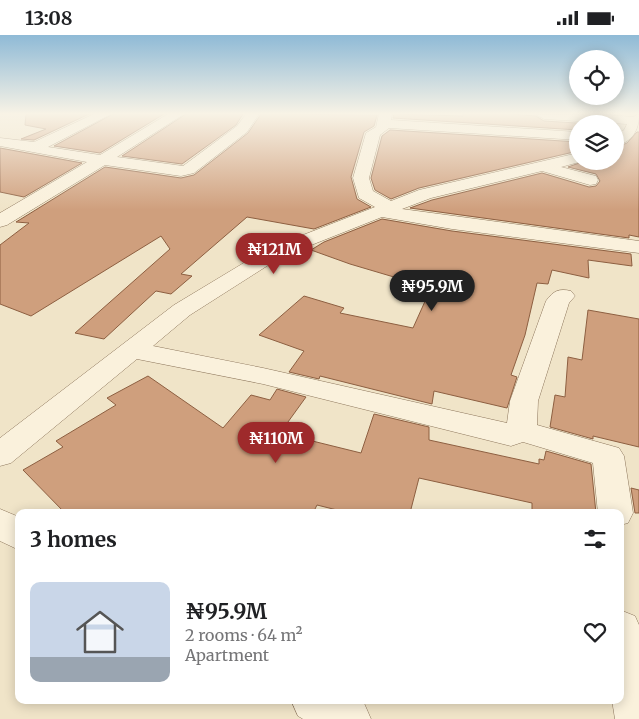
<!DOCTYPE html>
<meta charset="utf-8">
<style>
body{margin:0;font-family:Merriweather,serif;background:#f2f2f2;color:#202124;height:100vh;display:flex;flex-direction:column;font-size:19px;white-space:nowrap}
*{box-sizing:border-box;margin:0}
p{font-size:16px;color:#757577}
.icon{flex:none;width:28px;height:28px;fill:none;stroke:currentColor;stroke-width:2;stroke-linecap:round;stroke-linejoin:round}
.map{position:relative;flex:1;overflow:hidden}
.panel{position:absolute;left:15px;top:474px;width:609px;height:195px;display:flex;flex-direction:column;background:#fff;border-radius:10px;box-shadow:0 2px 12px #0003}
.panel>*{flex:none}
.buttons{position:absolute;left:569px;top:15px;display:grid;gap:10px}
.buttons a{display:grid;place-items:center;width:55px;height:55px;border-radius:50%;background:#fff;box-shadow:0 2px 12px #0003;font-size:25px}
.price{position:absolute;translate:-50% -42px;padding:0 11px;border-radius:18px;background:#9e2a2b;color:#fff;font-size:16px;line-height:32px;filter:drop-shadow(0 1px 2px #0008)}
.price::after{content:'';position:absolute;left:50%;top:30px;width:15px;height:11px;margin-left:-8px;background:inherit;clip-path:polygon(0 0,100% 0,50% 100%)}
.price.active{background:#222;color:#fff}
ul{padding:0;list-style:none}
li{display:flex;align-items:center;gap:15px;height:125px;padding:0 15px}
li span{display:grid;place-items:center;flex:none;width:140px;height:100px;border-radius:10px;color:#555}
li>.icon{margin-inline-start:auto}
span .icon{width:60px;height:60px;fill:#fffc;stroke-width:1}
li b{font-size:21px}
h2{display:flex;justify-content:space-between;align-items:center;height:60px;padding:0 15px;font-size:21px}
.status{display:flex;justify-content:space-between;align-items:center;height:35px;padding:0 25px;background:#fff;direction:ltr}
.status svg{height:14px;fill:currentColor}
.map>svg:first-child{display:block}
.building{fill:#cf9f7d;stroke:#8d5f41}
.lines{fill:none;stroke-linecap:round;stroke-linejoin:round}
.minor-casing{stroke:#8d765c;stroke-width:1}
.minor{fill:#faf1dc;fill-rule:evenodd}
</style>
<div class="status"><b>13:08</b><svg viewBox="0 0 49 12"><path d="M0 12V9h3v3zM5 12V6h3v6zM10 12V3h3v9zM15 12V0h3v12zM26 1h20v11H26zM47 4h2v5h-2z"/></svg></div>
<div class="map">
<svg width="639" height="684" viewBox="0 0 639 684">
<rect width="100%" height="100%" fill="#f0e4c8"/>
<g class="building">
<polygon points="26,79 89,79 34,105 21,104 46,94 25,90"/>
<polygon points="113,79 164,79 100,118 54,111"/>
<polygon points="186,79 243,79 236,90 182,129 122,121"/>
<polygon points="261,79 377,80 374,91 364,97 351,142 357,164 371,172 314,194 247,182 181,239 192,241 171,259 156,256 104,304 75,298 170,214 161,201 31,281 0,269 0,210 29,188 16,187 21,184 105,132 181,143 194,140 248,98"/>
<polygon points="394,79 463,81 463,79 511,79 536,81 544,86 592,89 578,89 578,95 393,83"/>
<polygon points="390,95 578,107 578,116 419,153 391,164 375,155 371,143 382,101"/>
<polygon points="637,97 639,97 639,202 629,200 629,203 410,173 432,165 542,138 589,152 596,151 600,146 596,139 568,132 585,126 615,126 615,113 627,108"/>
<polygon points="0,113 82,128 24,162 0,157"/>
<polygon points="382,184 452,196 631,219 632,231 588,225 589,243 552,235 548,249 537,248 525,300 511,340 517,342 507,373 434,356 432,369 320,341 319,344 289,337 304,316 259,300 304,261 344,273 340,278 413,293 431,253 350,229 311,215 324,207"/>
<polygon points="588,275 639,284 639,412 593,401 593,404 550,392 555,360 565,362 568,322 582,325"/>
<polygon points="148,341 223,393 251,360 270,365 277,354 306,362 280,398 361,418 374,379 429,392 429,405 539,429 539,424 544,425 546,416 591,429 596,478 532,478 532,468 419,443 410,478 349,478 317,470 313,478 65,478 23,435 63,412 56,406 116,370 107,363"/>
<polygon points="631,453 639,455 639,478 635,478"/>
</g>
<g class="lines">
<defs>
<g id="minor">
<polygon points="94,79 111,79 48,112 100,120 168,79 184,79 117,122 183,131 237,91 246,79 259,79 247,97 194,138 181,141 105,130 7,190 0,192 0,178 87,127 0,111 0,103 34,107"/>
<path d="M 379,79 L 392,79 L 391,85 L 578,97 L 578,105 L 389,93 L 380,100 L 369,143 L 373,156 L 391,166 L 419,155 L 578,118 L 578,126 L 583,126 L 561,132 L 596,141 L 598,145 L 596,149 L 590,150 L 542,136 L 431,163 L 402,174 L 639,206 L 639,218 L 452,194 L 382,182 L 281,222 L 190,280 L 153,311 L 263,333 L 507,388 L 510,366 L 546,266 C 553,256 559,253 571,256 L 575,261 L 569,268 L 538,366 L 537,390 L 619,413 L 624,421 L 633,478 L 628,488 L 620,490 L 620,478 L 598,478 L 593,428 L 523,407 L 511,411 L 263,349 L 137,324 L 11,428 L 0,431 L 0,403 L 174,270 L 267,214 L 375,172 L 359,163 L 353,143 L 366,98 L 376,92 Z"/>
<path d="M 596,79 L 633,82 L 639,79 C 639,96 632,107 615,111 L 615,101 L 624,95 L 627,89 L 544,84 L 537,80 Z"/>
<polygon points="0,474 19,482 19,515 0,506"/>
<polygon points="620,575 635,581 639,590 639,684 615,684 612,665 620,665"/>
<polygon points="291,665 359,665 364,668 371,684 303,684 298,681"/>
</g>
</defs>
<use href="#minor" class="minor-casing"/>
<use href="#minor" class="minor"/>
</g>
<linearGradient id="sky" x2="0" y2="1"><stop stop-color="#8fbad6"/><stop offset="0.45" stop-color="#f8f3e6"/><stop offset="1" stop-color="#f8f3e6" stop-opacity="0"/></linearGradient>
<rect width="639" height="175" fill="url(#sky)"/>
</svg>
<div class="buttons">
<a><svg class="icon" aria-label="locate" viewBox="0 0 24 24"><circle cx="12" cy="12" r="6"/><path d="M12 2v4M12 18v4M2 12h4M18 12h4"/></svg></a>
<a><svg class="icon" aria-label="layers" viewBox="0 0 24 24"><path d="M12 4l9 5-9 5-9-5zM3 14l9 5 9-5"/></svg></a>
</div>
<b class="price" style="left:274px;top:240px">₦121M</b>
<b class="price active" style="left:432px;top:277px">₦95.9M</b>
<b class="price" style="left:276px;top:429px">₦110M</b>
<section class="panel">
<h2>3 homes<svg class="icon" aria-label="filters" viewBox="0 0 24 24"><path d="M4 7h16M4 17h16"/><circle cx="9" cy="7" r="2"/><circle cx="15" cy="17" r="2"/></svg></h2>
<ul>
<li><span style="background:linear-gradient(#c9d6e8 75%,#9aa5b1 0)"><svg class="icon" aria-label="home" viewBox="0 0 24 24"><path d="M3 11l9-7 9 7M6 9v11h12V9"/></svg></span><div><b>₦95.9M</b><p>2 rooms · 64 m²</p><p>Apartment</p></div><svg class="icon" aria-label="heart" viewBox="0 0 24 24"><path d="M12 20l-8-8c-3-5 5-10 8-4 3-6 11-1 8 4z"/></svg></li>
</ul>
</section>
</div>
